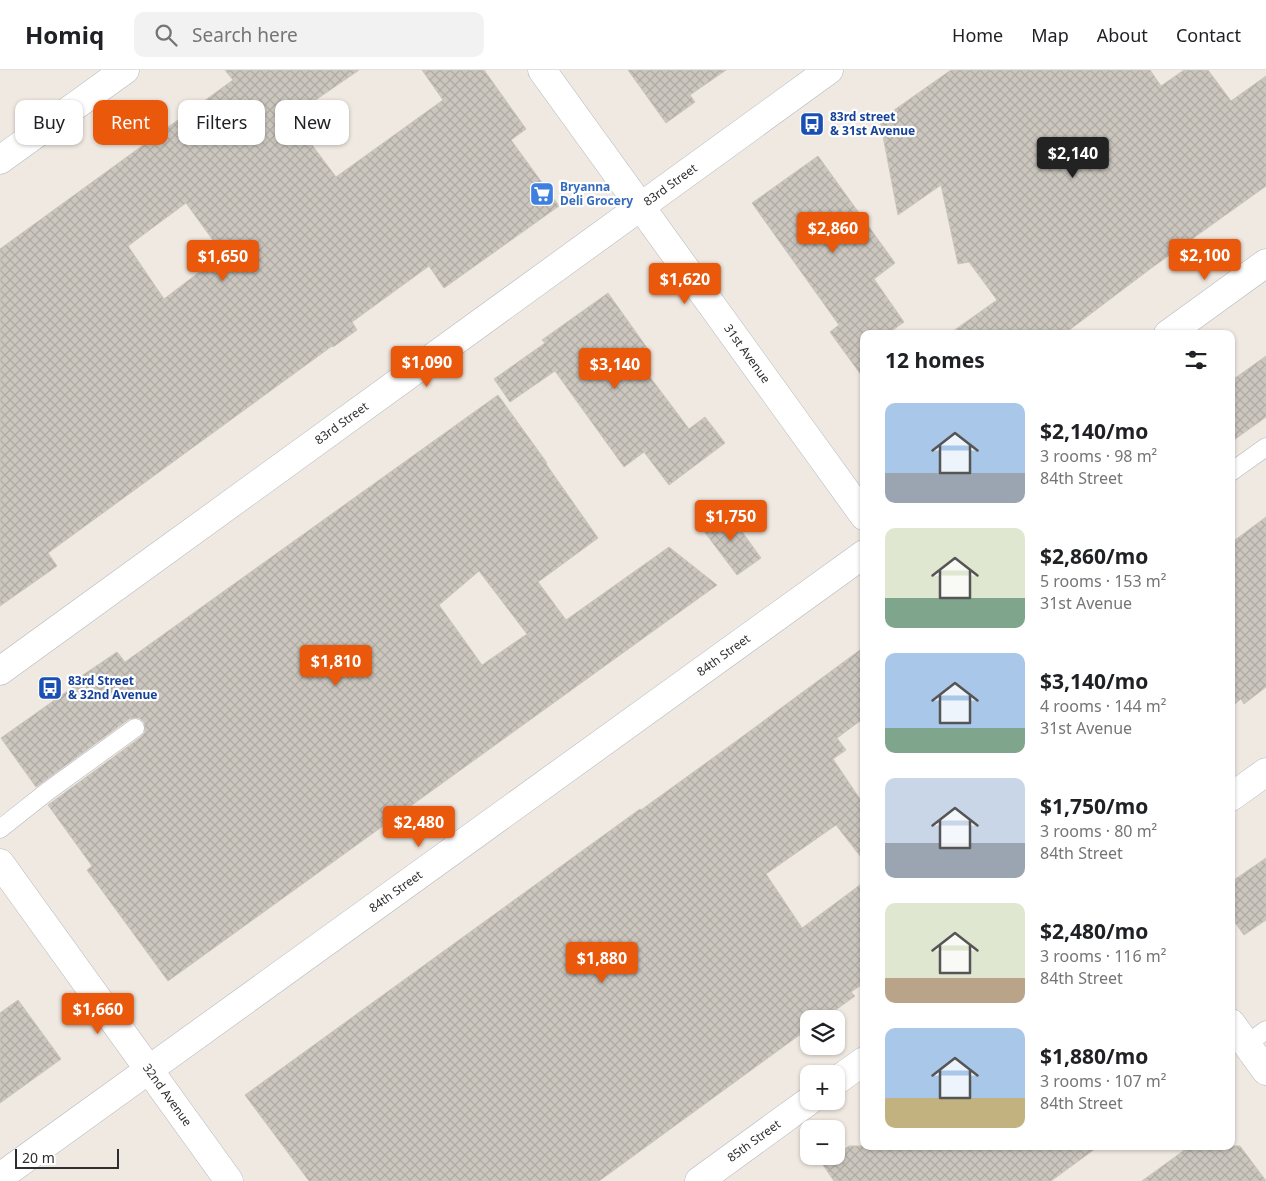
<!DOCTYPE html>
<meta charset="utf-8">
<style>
body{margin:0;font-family:"Noto Sans",sans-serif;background:#f2f2f2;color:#202124;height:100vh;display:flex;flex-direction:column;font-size:19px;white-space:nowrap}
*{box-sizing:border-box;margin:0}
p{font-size:16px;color:#757577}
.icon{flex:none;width:28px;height:28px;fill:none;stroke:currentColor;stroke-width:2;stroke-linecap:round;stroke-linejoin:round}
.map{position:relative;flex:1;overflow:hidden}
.panel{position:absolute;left:860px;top:260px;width:375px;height:820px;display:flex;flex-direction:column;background:#fff;border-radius:10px;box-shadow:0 1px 4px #0004}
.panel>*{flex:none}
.hud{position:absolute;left:15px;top:30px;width:475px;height:45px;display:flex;gap:10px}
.tools{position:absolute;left:800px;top:940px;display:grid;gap:10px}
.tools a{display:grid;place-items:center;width:45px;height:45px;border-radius:10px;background:#fff;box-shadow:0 1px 4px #0004;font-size:25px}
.scale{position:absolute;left:15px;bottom:12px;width:104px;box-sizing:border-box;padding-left:5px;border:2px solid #2e2e2e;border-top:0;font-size:14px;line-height:18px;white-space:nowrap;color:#2e2e2e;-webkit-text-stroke:4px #fff;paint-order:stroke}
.price{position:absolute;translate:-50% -42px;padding:0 11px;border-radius:5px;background:#ea580c;color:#fff;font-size:16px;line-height:32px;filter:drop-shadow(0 1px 2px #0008)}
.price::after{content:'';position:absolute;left:50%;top:30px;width:15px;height:11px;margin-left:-8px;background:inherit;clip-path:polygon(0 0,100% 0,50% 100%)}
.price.active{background:#222;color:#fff}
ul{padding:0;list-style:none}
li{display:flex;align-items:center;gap:15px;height:125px;padding:0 25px}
li span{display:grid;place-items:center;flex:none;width:140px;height:100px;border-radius:10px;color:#555}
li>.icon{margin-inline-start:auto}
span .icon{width:60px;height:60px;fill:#fffc;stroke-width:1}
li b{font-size:21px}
h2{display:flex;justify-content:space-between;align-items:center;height:60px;padding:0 25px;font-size:21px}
.pill{padding:0 18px;border-radius:10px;background:#fff;box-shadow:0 1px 4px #0004;font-size:18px;line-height:45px}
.pill.active{background:#ea580c;color:#fff}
header{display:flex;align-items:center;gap:30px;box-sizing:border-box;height:70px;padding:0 25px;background:#fff;border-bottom:1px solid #e0e0e0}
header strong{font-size:24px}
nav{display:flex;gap:28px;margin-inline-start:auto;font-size:18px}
.search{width:350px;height:45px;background:#f2f2f2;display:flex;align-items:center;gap:12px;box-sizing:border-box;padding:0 18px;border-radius:10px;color:#757577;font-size:19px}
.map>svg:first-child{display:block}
.building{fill:url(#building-cross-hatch);stroke:#cbc5ba;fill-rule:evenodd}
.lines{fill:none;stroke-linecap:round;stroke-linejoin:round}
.service-casing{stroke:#b4b7c1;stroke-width:19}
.minor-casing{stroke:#b4b7c1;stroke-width:29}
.tertiary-casing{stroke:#b4b7c1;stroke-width:29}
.service{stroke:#fff;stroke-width:18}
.minor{stroke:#fff;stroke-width:28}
.tertiary{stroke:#fff;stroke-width:28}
.labels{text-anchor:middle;stroke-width:4.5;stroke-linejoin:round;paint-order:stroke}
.transit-label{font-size:12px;font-weight:bold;fill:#164399;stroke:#fff;text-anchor:start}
.street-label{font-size:12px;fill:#2e2e2e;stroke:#fff}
.shop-label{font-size:12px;font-weight:bold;fill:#366cbe;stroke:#fff;text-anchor:start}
</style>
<header>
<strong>Homiq</strong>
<div class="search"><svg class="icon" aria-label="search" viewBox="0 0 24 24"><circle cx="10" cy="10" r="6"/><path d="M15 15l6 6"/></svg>Search here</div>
<nav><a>Home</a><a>Map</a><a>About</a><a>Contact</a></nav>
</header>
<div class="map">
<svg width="1266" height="1111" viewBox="0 0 1266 1111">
<defs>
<pattern id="building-cross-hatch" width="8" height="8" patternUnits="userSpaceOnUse" patternTransform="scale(1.25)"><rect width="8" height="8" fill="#cbc7bf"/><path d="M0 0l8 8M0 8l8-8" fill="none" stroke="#afaba4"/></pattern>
</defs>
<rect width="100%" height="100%" fill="#efe9e1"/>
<g class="building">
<path d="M 225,0 L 359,0 L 291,47 L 336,107 L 443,30 L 422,0 L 484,0 L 526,59 L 511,70 L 559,136 L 444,218 L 429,196 L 352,252 L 357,260 L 333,277 L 332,276 L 48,483 L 57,496 L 0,536 L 0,179 L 233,10 ZM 186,133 L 223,184 L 164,229 L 128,176 Z"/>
<polygon points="628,0 726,0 690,25 695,32 666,53"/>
<polygon points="951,0 1150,0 1161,16 1184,0 1208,0 1231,31 1266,6 1266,116 1150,199 1064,264 949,264 997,230 969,192 958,194 941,115 898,145 880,50"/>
<polygon points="818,86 895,193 874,209 904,252 887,264 864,264 864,309 830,262 839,255 752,133"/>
<polygon points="608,223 650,282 638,291 689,359 705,347 725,373 669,415 644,382 624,397 555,301 510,332 494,309 545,273 542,270"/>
<polygon points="1266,286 1266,347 1231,372 1231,311"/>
<path d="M 498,325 L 547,393 L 546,394 L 598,468 L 538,512 L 566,550 L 669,477 L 717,515 L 168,911 L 87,800 L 92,796 L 48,735 L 141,667 L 145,662 L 144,652 L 139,648 L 133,648 L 129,649 L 36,717 L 1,668 L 83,610 L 80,607 L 117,582 L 125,592 ZM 479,501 L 527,564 L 482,595 L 439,535 Z"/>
<polygon points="725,438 761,488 737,505 700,456"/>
<polygon points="1266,447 1266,617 1244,634 1241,629 1231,637 1231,473"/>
<polygon points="864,577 864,648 837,668 846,680 833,689 864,735 864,791 836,755 766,804 802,858 864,812 864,913 851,922 855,926 823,949 809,949 809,958 599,1111 309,1111 245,1025 640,739 641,740 735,672"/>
<polygon points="1266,788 1266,850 1244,865 1231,847 1231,812"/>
<polygon points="18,930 61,989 0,1033 0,943"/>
<polygon points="849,1076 1099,1076 1051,1111 834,1111 823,1095"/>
<polygon points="1190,1076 1240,1076 1266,1111 1142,1111"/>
</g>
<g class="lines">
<defs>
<g id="service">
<polyline points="1231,402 1266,377"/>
<polyline points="0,759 48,721 135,658"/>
<polyline points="1247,974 1266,960"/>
</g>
<g id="minor">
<path id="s1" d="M 542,0 L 864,446"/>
<polyline points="1168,264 1266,193"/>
<path id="s2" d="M 0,601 L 829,0"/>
<polyline points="1231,727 1266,702"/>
<path id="s3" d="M 0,793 L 229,1111"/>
<polyline points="1231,953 1266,1001"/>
<polyline points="836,1011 864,991"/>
<path id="s4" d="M 0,1107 L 864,484"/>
<path id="s5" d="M 699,1111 L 809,1031"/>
</g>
<polyline id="tertiary" points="0,90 125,0"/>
</defs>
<use href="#service" class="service-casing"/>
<use href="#minor" class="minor-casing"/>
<use href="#tertiary" class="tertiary-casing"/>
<use href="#service" class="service"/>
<use href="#minor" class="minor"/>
<use href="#tertiary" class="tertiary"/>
</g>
<defs>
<symbol id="bus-square" viewBox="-11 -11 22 22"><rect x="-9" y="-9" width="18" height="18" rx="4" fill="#1a4fb4" stroke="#fff"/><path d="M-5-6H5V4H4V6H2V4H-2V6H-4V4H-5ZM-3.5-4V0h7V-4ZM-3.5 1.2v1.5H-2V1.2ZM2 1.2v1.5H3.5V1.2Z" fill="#fff"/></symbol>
<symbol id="supermarket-square" viewBox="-11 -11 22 22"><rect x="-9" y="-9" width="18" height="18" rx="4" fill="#3f7fe0" stroke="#fff"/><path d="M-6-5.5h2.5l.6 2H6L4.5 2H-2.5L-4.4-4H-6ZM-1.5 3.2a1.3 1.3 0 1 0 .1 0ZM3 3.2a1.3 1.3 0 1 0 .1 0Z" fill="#fff"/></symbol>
</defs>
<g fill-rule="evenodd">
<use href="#bus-square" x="798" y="40" width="28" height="28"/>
<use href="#supermarket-square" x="528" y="110" width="28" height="28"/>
<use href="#bus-square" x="36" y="604" width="28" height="28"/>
</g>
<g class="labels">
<g class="transit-label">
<text x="830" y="51">83rd street<tspan x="830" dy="14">&amp; 31st Avenue</tspan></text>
<text x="68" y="615">83rd Street<tspan x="68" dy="14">&amp; 32nd Avenue</tspan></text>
</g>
<g class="street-label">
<text dy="4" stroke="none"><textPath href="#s2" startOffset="828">83rd Street</textPath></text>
<text dy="4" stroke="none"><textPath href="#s1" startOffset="350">31st Avenue</textPath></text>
<text dy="4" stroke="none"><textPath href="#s2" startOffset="422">83rd Street</textPath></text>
<text dy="4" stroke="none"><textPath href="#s4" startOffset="892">84th Street</textPath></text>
<text dy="4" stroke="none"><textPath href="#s4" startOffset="488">84th Street</textPath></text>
<text dy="4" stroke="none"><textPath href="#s3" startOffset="286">32nd Avenue</textPath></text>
<text dy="4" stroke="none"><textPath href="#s5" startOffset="68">85th Street</textPath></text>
</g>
<g class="shop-label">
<text x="560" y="121">Bryanna<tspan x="560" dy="14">Deli Grocery</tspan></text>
</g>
</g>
</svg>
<div class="tools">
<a><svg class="icon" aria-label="layers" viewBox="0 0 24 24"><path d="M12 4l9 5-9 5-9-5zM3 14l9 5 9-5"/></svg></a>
<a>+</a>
<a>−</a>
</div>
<div class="scale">20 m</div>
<b class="price active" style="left:1073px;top:109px">$2,140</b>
<b class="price" style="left:833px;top:184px">$2,860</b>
<b class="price" style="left:1205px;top:211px">$2,100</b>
<b class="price" style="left:223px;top:212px">$1,650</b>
<b class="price" style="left:685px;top:235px">$1,620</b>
<b class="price" style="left:427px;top:318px">$1,090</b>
<b class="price" style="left:615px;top:320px">$3,140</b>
<b class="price" style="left:731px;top:472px">$1,750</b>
<b class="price" style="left:336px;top:617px">$1,810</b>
<b class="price" style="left:419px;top:778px">$2,480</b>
<b class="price" style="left:602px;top:914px">$1,880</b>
<b class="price" style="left:98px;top:965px">$1,660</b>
<div class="hud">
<a class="pill">Buy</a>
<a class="pill active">Rent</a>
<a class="pill">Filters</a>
<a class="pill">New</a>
</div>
<section class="panel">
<h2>12 homes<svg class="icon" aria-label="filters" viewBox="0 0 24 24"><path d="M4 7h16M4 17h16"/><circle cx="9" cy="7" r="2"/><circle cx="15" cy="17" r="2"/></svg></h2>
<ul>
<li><span style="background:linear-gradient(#a9c7e8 70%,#9aa5b1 0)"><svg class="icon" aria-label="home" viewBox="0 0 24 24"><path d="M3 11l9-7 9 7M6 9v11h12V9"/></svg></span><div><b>$2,140/mo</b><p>3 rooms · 98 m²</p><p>84th Street</p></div></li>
<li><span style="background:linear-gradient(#dfe7d0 70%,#7fa58c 0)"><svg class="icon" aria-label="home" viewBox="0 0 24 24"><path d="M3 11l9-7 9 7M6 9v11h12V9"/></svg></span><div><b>$2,860/mo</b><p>5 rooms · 153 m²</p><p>31st Avenue</p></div></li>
<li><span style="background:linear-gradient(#a9c7e8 75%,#7fa58c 0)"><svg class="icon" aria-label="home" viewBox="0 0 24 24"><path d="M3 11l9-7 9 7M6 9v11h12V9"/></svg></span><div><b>$3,140/mo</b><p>4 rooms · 144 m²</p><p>31st Avenue</p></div></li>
<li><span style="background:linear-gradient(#c9d6e8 65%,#9aa5b1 0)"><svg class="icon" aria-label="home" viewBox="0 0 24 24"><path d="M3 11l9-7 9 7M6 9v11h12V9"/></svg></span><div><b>$1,750/mo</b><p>3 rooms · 80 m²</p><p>84th Street</p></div></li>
<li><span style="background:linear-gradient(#dfe7d0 75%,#b9a48a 0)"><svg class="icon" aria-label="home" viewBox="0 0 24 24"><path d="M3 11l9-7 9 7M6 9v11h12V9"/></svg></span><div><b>$2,480/mo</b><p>3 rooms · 116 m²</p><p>84th Street</p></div></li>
<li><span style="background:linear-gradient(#a9c7e8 70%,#c2b280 0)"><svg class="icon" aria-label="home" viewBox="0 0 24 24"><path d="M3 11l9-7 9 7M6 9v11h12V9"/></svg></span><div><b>$1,880/mo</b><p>3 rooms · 107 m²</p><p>84th Street</p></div></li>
</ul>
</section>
</div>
